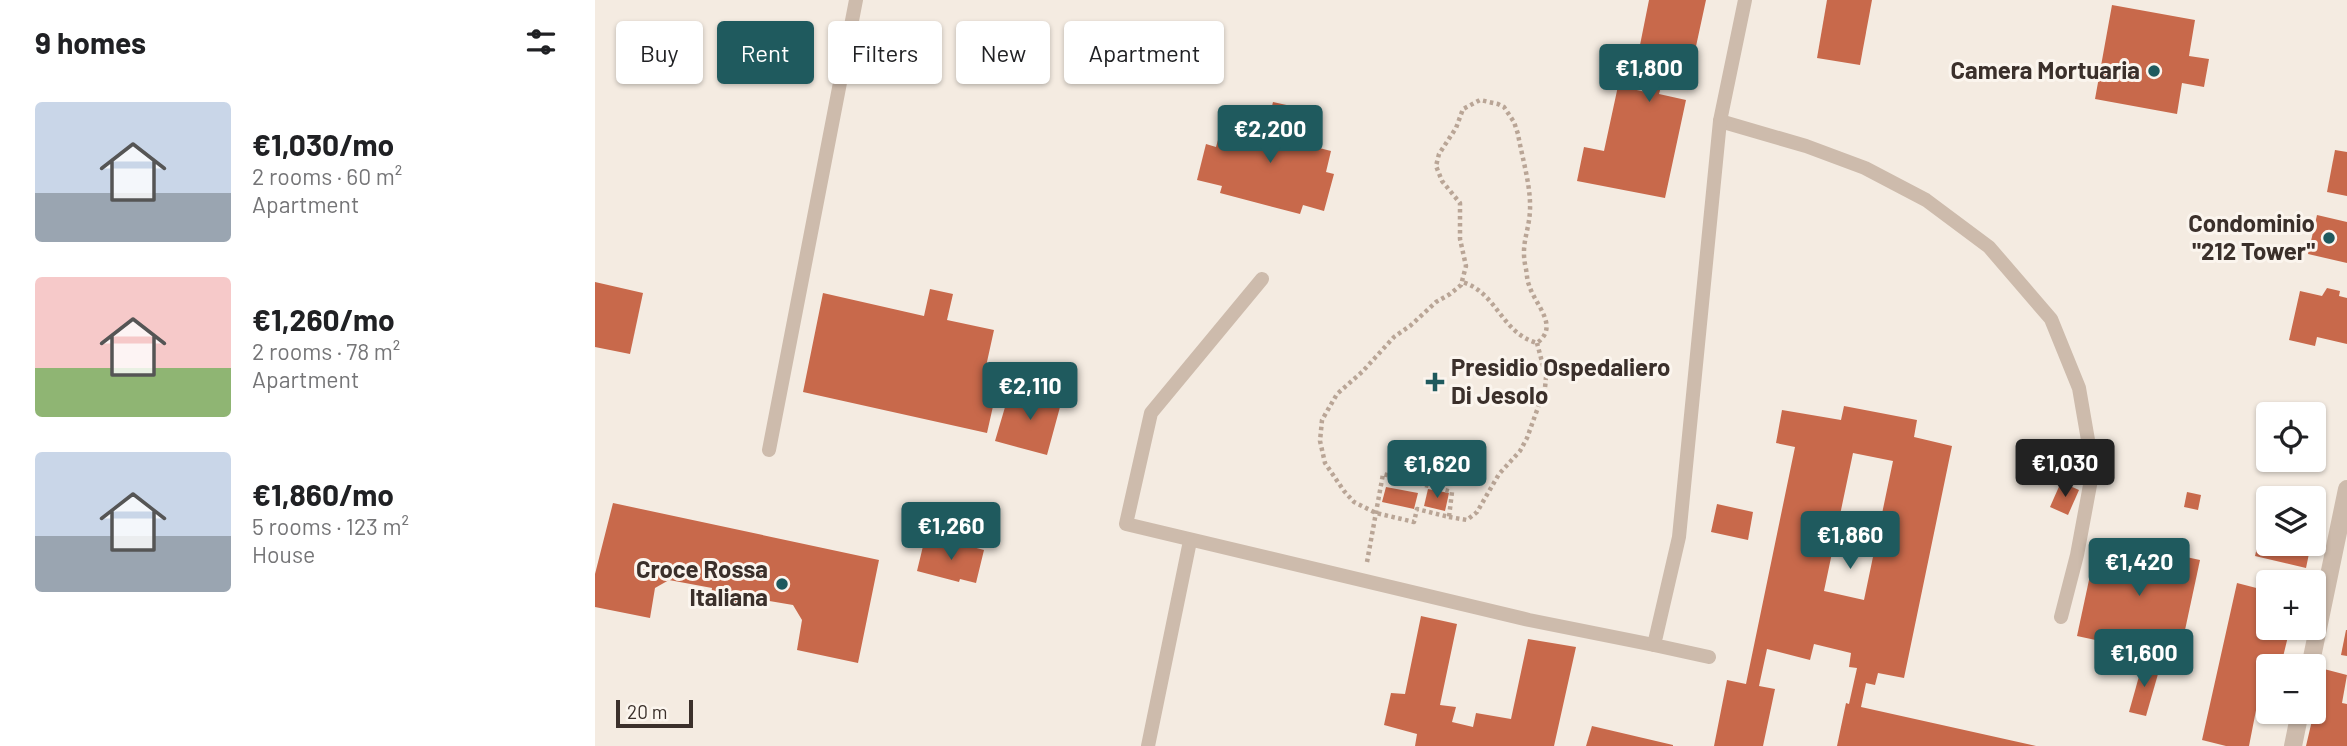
<!DOCTYPE html>
<meta charset="utf-8">
<style>
body{margin:0;font-family:Barlow,sans-serif;background:#f2f2f2;color:#202124;height:100vh;display:flex;flex-direction:column;font-size:26px;white-space:nowrap}
*{box-sizing:border-box;margin:0}
p{font-size:23px;color:#757577}
.icon{flex:none;width:38px;height:38px;fill:none;stroke:currentColor;stroke-width:2;stroke-linecap:round;stroke-linejoin:round}
.map{position:relative;flex:1;overflow:hidden}
.drawer{display:flex;flex-direction:column;background:#fff;width:595px}
.drawer>*{flex:none}
.top-card{position:absolute;left:21px;top:21px;width:665px;height:63px;display:flex;gap:14px}
.buttons{position:absolute;left:1661px;top:402px;display:grid;gap:14px}
.buttons a{display:grid;place-items:center;width:70px;height:70px;border-radius:7px;background:#fff;box-shadow:0 2px 5px #0004;font-size:35px}
.scale{position:absolute;left:21px;bottom:18px;width:77px;box-sizing:border-box;padding-left:7px;border:4px solid #3b302b;border-top:0;font-size:19px;line-height:24px;white-space:nowrap;color:#3b302b;-webkit-text-stroke:5px #fbf5ee;paint-order:stroke}
.price{position:absolute;translate:-50% -60px;padding:0 16px;border-radius:7px;background:#1f5a5e;color:#fff;font-size:23px;line-height:46px;filter:drop-shadow(0 2px 4px #0008)}
.price::after{content:'';position:absolute;left:50%;top:42px;width:21px;height:16px;margin-left:-10px;background:inherit;clip-path:polygon(0 0,100% 0,50% 100%)}
.price.active{background:#222;color:#fff}
ul{padding:0;list-style:none}
li{display:flex;align-items:center;gap:21px;height:175px;padding:0 35px}
li span{display:grid;place-items:center;flex:none;width:196px;height:140px;border-radius:7px;color:#555}
li>.icon{margin-inline-start:auto}
span .icon{width:84px;height:84px;fill:#fffc;stroke-width:1}
li b{font-size:30px}
h2{display:flex;justify-content:space-between;align-items:center;height:84px;padding:0 35px;font-size:30px}
.pill{padding:0 24px;border-radius:7px;background:#fff;box-shadow:0 2px 5px #0004;font-size:24px;line-height:63px}
.pill.active{background:#1f5a5e;color:#fff}
main{display:flex;flex:1;min-height:0}
.map>svg:first-child{display:block}
.building{fill:#c8694b;fill-rule:evenodd}
.lines{fill:none;stroke-linecap:round;stroke-linejoin:round}
.path{stroke:#b9a596;stroke-width:4.5;stroke-dasharray:3.5 3.5;stroke-linecap:butt}
.service{stroke:#cdbbac;stroke-width:14}
.minor{stroke:#cdbbac;stroke-width:18}
.poi-dot{fill:#1f5a5e;stroke:#fbf5ee;stroke-width:2.5}
.labels{text-anchor:middle;stroke-width:6;stroke-linejoin:round;paint-order:stroke}
.poi-label{font-size:24px;font-weight:bold;fill:#3b302b;stroke:#fbf5ee;text-anchor:end}
</style>
<main>
<section class="drawer">
<h2>9 homes<svg class="icon" aria-label="filters" viewBox="0 0 24 24"><path d="M4 7h16M4 17h16"/><circle cx="9" cy="7" r="2"/><circle cx="15" cy="17" r="2"/></svg></h2>
<ul>
<li><span style="background:linear-gradient(#c9d6e8 65%,#9aa5b1 0)"><svg class="icon" aria-label="home" viewBox="0 0 24 24"><path d="M3 11l9-7 9 7M6 9v11h12V9"/></svg></span><div><b>€1,030/mo</b><p>2 rooms · 60 m²</p><p>Apartment</p></div></li>
<li><span style="background:linear-gradient(#f6c9c9 65%,#8fb573 0)"><svg class="icon" aria-label="home" viewBox="0 0 24 24"><path d="M3 11l9-7 9 7M6 9v11h12V9"/></svg></span><div><b>€1,260/mo</b><p>2 rooms · 78 m²</p><p>Apartment</p></div></li>
<li><span style="background:linear-gradient(#c9d6e8 60%,#9aa5b1 0)"><svg class="icon" aria-label="home" viewBox="0 0 24 24"><path d="M3 11l9-7 9 7M6 9v11h12V9"/></svg></span><div><b>€1,860/mo</b><p>5 rooms · 123 m²</p><p>House</p></div></li>
</ul>
</section>
<div class="map">
<svg width="1752" height="746" viewBox="0 0 1752 746">
<rect width="100%" height="100%" fill="#f4ebe1"/>
<g class="building">
<polygon points="1054,0 1111,0 1092,88 1067,83 1064,94 1091,100 1070,198 982,181 989,147 1009,151 1023,86 1051,92 1054,80 1028,74 1034,47 1044,50"/>
<polygon points="1232,0 1277,0 1265,65 1222,58"/>
<polygon points="1517,5 1600,20 1594,56 1614,59 1609,87 1587,83 1582,114 1500,99"/>
<polygon points="678,102 705,108 697,141 736,151 731,172 739,174 729,211 708,205 705,214 625,193 627,186 602,180 611,144 621,147 627,126 669,137"/>
<polygon points="1740,150 1752,152 1752,196 1732,192"/>
<polygon points="1722,215 1752,222 1752,263 1713,254"/>
<polygon points="0,282 48,293 35,354 0,347"/>
<polygon points="1732,288 1745,291 1744,296 1752,298 1752,344 1722,337 1720,346 1694,340 1705,291 1727,296"/>
<polygon points="335,289 358,294 352,320 399,330 388,380 403,384 392,433 208,392 228,293 329,316"/>
<polygon points="442,389 468,396 452,455 400,441 413,397 438,404"/>
<path d="M 1249,406 L 1322,420 L 1319,437 L 1357,446 L 1309,678 L 1283,673 L 1280,685 L 1271,683 L 1266,707 L 1441,746 L 1242,746 L 1251,703 L 1254,704 L 1262,668 L 1254,667 L 1256,653 L 1219,644 L 1215,660 L 1172,649 L 1164,686 L 1180,689 L 1168,746 L 1119,746 L 1132,680 L 1151,684 L 1200,447 L 1181,443 L 1187,410 L 1246,420 ZM 1258,453 L 1298,461 L 1269,600 L 1229,591 Z"/>
<polygon points="852,457 862,460 860,468 850,466"/>
<polygon points="1466,482 1484,490 1473,515 1455,507"/>
<polygon points="791,487 823,493 819,509 787,502"/>
<polygon points="1675,488 1716,498 1716,499 1673,499"/>
<polygon points="833,489 854,493 850,511 829,506"/>
<polygon points="1592,492 1606,495 1603,510 1589,507"/>
<polygon points="1718,498 1727,500 1720,530 1718,530"/>
<polygon points="18,503 284,560 263,663 202,650 207,620 198,605 151,597 148,605 119,600 116,595 117,588 74,580 60,588 55,618 0,607 0,574"/>
<polygon points="1672,503 1673,544 1716,544 1711,568 1660,556"/>
<polygon points="1122,504 1158,512 1153,540 1116,532"/>
<polygon points="1503,538 1605,560 1584,658 1482,636"/>
<polygon points="329,542 357,549 359,542 389,550 381,583 365,579 364,582 322,571"/>
<polygon points="1642,583 1673,591 1673,628 1695,628 1688,657 1672,654 1654,746 1631,746 1607,740"/>
<polygon points="826,616 862,624 845,705 861,707 857,722 878,727 881,713 916,719 933,639 981,647 959,746 820,746 822,734 789,725 796,693 810,694"/>
<polygon points="1751,630 1752,630 1752,656 1746,655"/>
<polygon points="1548,662 1565,667 1551,716 1534,712"/>
<polygon points="1729,669 1752,675 1747,703 1752,704 1752,746 1711,746"/>
<polygon points="997,726 1078,745 1078,746 991,746"/>
</g>
<g class="lines">
<g class="path">
<polyline points="854,517 872,520 882,512 904,474 925,451 932,438 950,388 951,377 942,343"/>
<path d="M 772,562 L 788,474 L 857,492 L 854,517 L 822,509 L 819,522 L 781,513 L 759,502 L 749,491 L 730,463 L 725,441 L 727,420 L 742,394 L 767,372 L 799,337 L 815,326 L 841,302 L 855,294 L 866,285 L 871,266 L 865,239 L 865,203 L 847,181 L 841,166 L 844,154 L 861,128 L 868,109 L 885,100 L 903,104 L 909,107 L 919,122 L 923,134 C 927,158 936,185 935,210 C 934,233 925,244 931,269 C 932,275 932,280 934,285 C 940,305 965,326 942,343 C 906,333 902,292 867,282"/>
</g>
<g class="service">
<polyline points="1125,121 1211,146 1270,168 1331,200 1394,247 1456,319 1484,388 1498,469 1482,555 1466,617"/>
<polyline points="667,279 556,413 531,524 934,620 1059,645"/>
<polyline points="174,450 261,0"/>
<polyline points="1114,657 1059,645 1084,537 1125,121 1150,0"/>
<polyline points="553,746 595,541"/>
</g>
<g class="minor">
<polyline points="1715,667 1752,489"/>
<polyline points="1698,746 1705,712"/>
</g>
</g>
<g class="poi-dot">
<circle cx="1559" cy="71" r="7"/>
<circle cx="1734" cy="238" r="7"/>
<path d="M836.5 371.5h7v7h7v7h-7v7h-7v-7h-7v-7h7z"/>
<circle cx="187" cy="584" r="7"/>
</g>
<g class="labels">
<g class="poi-label">
<text x="1545" y="79">Camera Mortuaria</text>
<text x="1720" y="232">Condominio<tspan x="1720" dy="28">"212 Tower"</tspan></text>
<text x="856" y="376" text-anchor="start">Presidio Ospedaliero<tspan x="856" dy="28">Di Jesolo</tspan></text>
<text x="173" y="578">Croce Rossa<tspan x="173" dy="28">Italiana</tspan></text>
</g>
</g>
</svg>
<div class="buttons">
<a><svg class="icon" aria-label="locate" viewBox="0 0 24 24"><circle cx="12" cy="12" r="6"/><path d="M12 2v4M12 18v4M2 12h4M18 12h4"/></svg></a>
<a><svg class="icon" aria-label="layers" viewBox="0 0 24 24"><path d="M12 4l9 5-9 5-9-5zM3 14l9 5 9-5"/></svg></a>
<a>+</a>
<a>−</a>
</div>
<div class="scale">20 m</div>
<b class="price" style="left:1054px;top:104px">€1,800</b>
<b class="price" style="left:675px;top:165px">€2,200</b>
<b class="price" style="left:435px;top:422px">€2,110</b>
<b class="price active" style="left:1470px;top:499px">€1,030</b>
<b class="price" style="left:842px;top:500px">€1,620</b>
<b class="price" style="left:356px;top:562px">€1,260</b>
<b class="price" style="left:1255px;top:571px">€1,860</b>
<b class="price" style="left:1544px;top:598px">€1,420</b>
<b class="price" style="left:1549px;top:689px">€1,600</b>
<div class="top-card">
<a class="pill">Buy</a>
<a class="pill active">Rent</a>
<a class="pill">Filters</a>
<a class="pill">New</a>
<a class="pill">Apartment</a>
</div>
</div>
</main>
